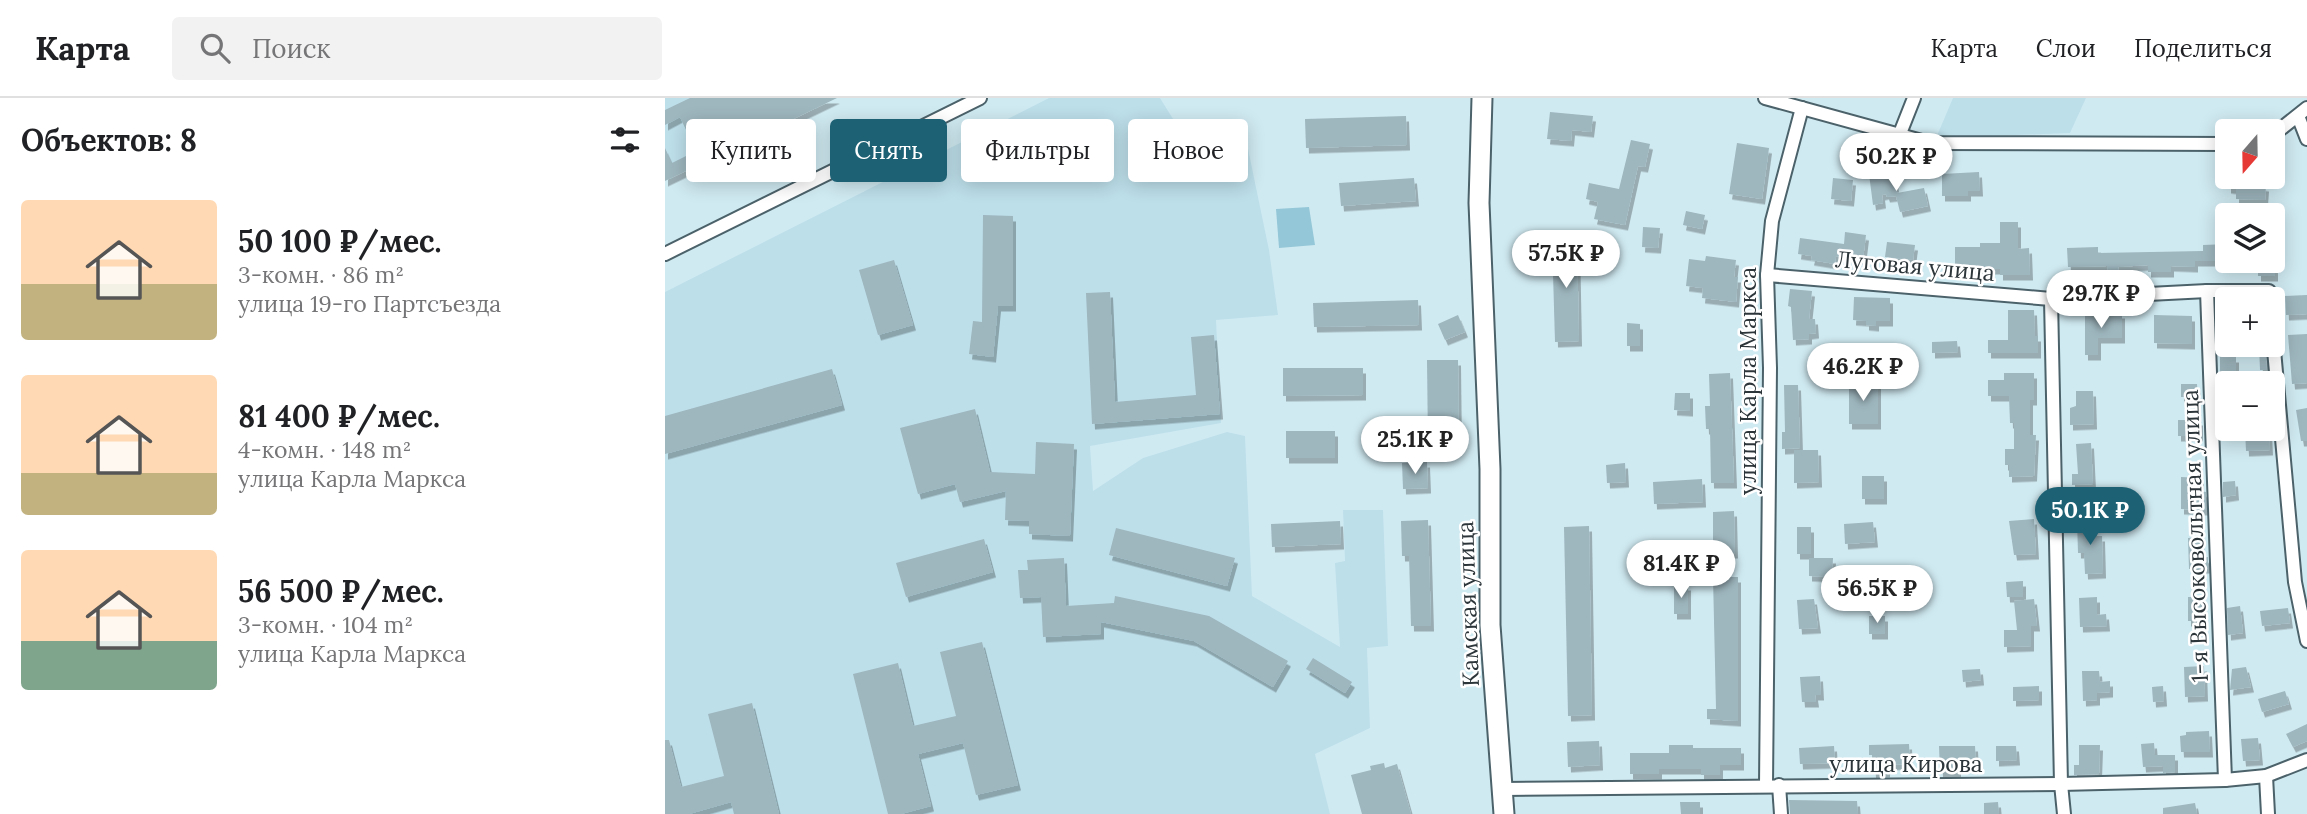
<!DOCTYPE html>
<html lang="ru">
<meta charset="utf-8">
<style>
body{margin:0;font-family:Lora,serif;background:#f2f2f2;color:#202124;height:100vh;display:flex;flex-direction:column;font-size:26px;white-space:nowrap}
*{box-sizing:border-box;margin:0}
p{font-size:23px;color:#757577}
.icon{flex:none;width:38px;height:38px;fill:none;stroke:currentColor;stroke-width:2;stroke-linecap:round;stroke-linejoin:round}
.map{position:relative;flex:1;overflow:hidden}
.sheet{display:flex;flex-direction:column;background:#fff;width:665px}
.sheet>*{flex:none}
.guide{position:absolute;left:21px;top:21px;width:665px;height:63px;display:flex;gap:14px}
.needle{width:46px;rotate:200deg}
.fabs{position:absolute;left:1550px;top:21px;display:grid;gap:14px}
.fabs a{display:grid;place-items:center;width:70px;height:70px;border-radius:7px;background:#fff;box-shadow:0 4px 18px #0003;font-size:35px}
.price{position:absolute;translate:-50% -60px;padding:0 16px;border-radius:24px;background:#fff;color:#222;font-size:23px;line-height:46px;filter:drop-shadow(0 2px 4px #0008)}
.price::after{content:'';position:absolute;left:50%;top:42px;width:21px;height:16px;margin-left:-10px;background:inherit;clip-path:polygon(0 0,100% 0,50% 100%)}
.price.current{background:#1d6174;color:#fff}
ul{padding:0;list-style:none}
li{display:flex;align-items:center;gap:21px;height:175px;padding:0 21px}
li span{display:grid;place-items:center;flex:none;width:196px;height:140px;border-radius:7px;color:#555}
li>.icon{margin-inline-start:auto}
span .icon{width:84px;height:84px;fill:#fffc;stroke-width:1}
li b{font-size:30px}
h2{display:flex;justify-content:space-between;align-items:center;height:84px;padding:0 21px;font-size:30px}
.pill{padding:0 24px;border-radius:7px;background:#fff;box-shadow:0 4px 18px #0003;font-size:24px;line-height:63px}
.pill.current{background:#1d6174;color:#fff}
header{display:flex;align-items:center;gap:42px;box-sizing:border-box;height:98px;padding:0 35px;background:#fff;border-bottom:2px solid #e0e0e0}
header strong{font-size:33px}
nav{display:flex;gap:38px;margin-inline-start:auto;font-size:24px}
.search{width:490px;height:63px;background:#f2f2f2;display:flex;align-items:center;gap:18px;box-sizing:border-box;padding:0 24px;border-radius:7px;color:#757577;font-size:26px}
main{display:flex;flex:1;min-height:0}
.map>svg:first-child{display:block}
.built{fill:#bddfea}
.green{fill:#94c7d7}
.building{fill:#9eb6be;filter:url(#shadow)}
.lines{fill:none;stroke-linecap:round;stroke-linejoin:round}
.street-casing{stroke:#4c626a;stroke-width:16}
.secondary-casing{stroke:#4c626a;stroke-width:23}
.street{stroke:#fff;stroke-width:12}
.secondary{stroke:#fff;stroke-width:19}
.labels{text-anchor:middle;stroke-width:5;stroke-linejoin:round;paint-order:stroke}
.street-label{font-size:23px;fill:#2c3539;stroke:#fff}
</style>
<header>
<strong>Карта</strong>
<div class="search"><svg class="icon" aria-label="search" viewBox="0 0 24 24"><circle cx="10" cy="10" r="6"/><path d="M15 15l6 6"/></svg>Поиск</div>
<nav><a>Карта</a><a>Слои</a><a>Поделиться</a></nav>
</header>
<main>
<section class="sheet">
<h2>Объектов: 8<svg class="icon" aria-label="filters" viewBox="0 0 24 24"><path d="M4 7h16M4 17h16"/><circle cx="9" cy="7" r="2"/><circle cx="15" cy="17" r="2"/></svg></h2>
<ul>
<li><span style="background:linear-gradient(#ffd9b3 60%,#c2b280 0)"><svg class="icon" aria-label="home" viewBox="0 0 24 24"><path d="M3 11l9-7 9 7M6 9v11h12V9"/></svg></span><div><b>50 100 ₽/мес.</b><p>3-комн. · 86 m²</p><p>улица 19-го Партсъезда</p></div></li>
<li><span style="background:linear-gradient(#ffd9b3 70%,#c2b280 0)"><svg class="icon" aria-label="home" viewBox="0 0 24 24"><path d="M3 11l9-7 9 7M6 9v11h12V9"/></svg></span><div><b>81 400 ₽/мес.</b><p>4-комн. · 148 m²</p><p>улица Карла Маркса</p></div></li>
<li><span style="background:linear-gradient(#ffd9b3 65%,#7fa58c 0)"><svg class="icon" aria-label="home" viewBox="0 0 24 24"><path d="M3 11l9-7 9 7M6 9v11h12V9"/></svg></span><div><b>56 500 ₽/мес.</b><p>3-комн. · 104 m²</p><p>улица Карла Маркса</p></div></li>
</ul>
</section>
<div class="map">
<svg width="1642" height="716" viewBox="0 0 1642 716">
<defs>
<filter id="shadow"><feDropShadow dx="3" dy="5.5" stdDeviation="0" flood-color="#0004"/></filter>
</defs>
<rect width="100%" height="100%" fill="#d0eaf2"/>
<g class="built">
<polygon points="0,0 164,0 0,80"/>
<polygon points="384,0 495,0 515,32 577,22 604,152 613,217 551,222 556,325 425,348 428,393 478,360 562,334 580,338 587,498 675,549 670,465 680,463 678,412 718,412 723,548 702,550 705,630 650,656 665,716 0,716 0,194"/>
<polygon points="1288,0 1421,0 1405,35 1271,40"/>
</g>
<polygon class="green" points="644,109 650,147 614,150 611,111"/>
<g class="building">
<polygon points="25,0 172,0 0,83 0,50 7,65 31,53 15,19 0,27 0,12"/>
<polygon points="885,14 928,18 926,34 907,32 906,43 882,41"/>
<polygon points="741,18 742,47 641,50 640,21"/>
<polygon points="966,42 985,46 980,69 973,68 960,127 929,121 933,104 921,101 924,85 954,91"/>
<polygon points="1072,45 1104,50 1097,101 1064,96"/>
<polygon points="1314,74 1315,93 1303,93 1303,98 1277,98 1277,76"/>
<polygon points="1214,75 1214,78 1229,76 1232,95 1259,90 1263,108 1235,114 1231,98 1222,99 1221,96 1217,97 1218,105 1208,107 1204,76"/>
<polygon points="1563,79 1596,79 1595,87 1601,88 1600,102 1571,101 1571,91 1563,90"/>
<polygon points="749,80 751,103 676,108 674,85"/>
<polygon points="1168,80 1188,82 1186,103 1166,101"/>
<polygon points="1021,113 1040,117 1037,131 1018,127"/>
<polygon points="318,117 348,118 348,208 333,208 328,259 304,256 308,223 317,224"/>
<polygon points="1335,124 1353,124 1353,151 1364,150 1365,177 1335,177 1335,171 1290,171 1290,149 1315,149 1315,145 1335,145"/>
<polygon points="978,129 995,130 993,150 977,149"/>
<polygon points="1180,134 1201,137 1198,161 1171,158 1170,166 1146,162 1147,158 1133,156 1135,140 1179,146"/>
<polygon points="912,140 914,243 890,244 887,141"/>
<polygon points="1222,144 1250,147 1248,162 1220,159"/>
<polygon points="1563,146 1563,163 1530,163 1530,169 1506,168 1506,174 1483,174 1483,167 1453,169 1454,174 1443,175 1442,168 1403,169 1402,150 1433,149 1433,155 1538,153 1538,147"/>
<polygon points="1041,158 1071,162 1069,179 1073,179 1071,204 1037,200 1038,190 1021,188 1024,161 1040,163"/>
<polygon points="229,162 248,227 213,237 194,172"/>
<rect x="1593" y="163" width="17" height="15"/>
<polygon points="1125,191 1147,193 1144,221 1150,221 1151,235 1144,236 1144,241 1128,242 1126,209 1123,208"/>
<polygon points="445,194 450,304 531,297 526,239 549,237 555,316 427,326 421,195"/>
<polygon points="1642,197 1642,216 1621,217 1620,198"/>
<polygon points="1189,199 1225,200 1225,223 1211,223 1211,228 1201,227 1201,223 1188,222"/>
<polygon points="753,202 754,227 649,229 648,205"/>
<polygon points="1343,212 1369,212 1370,238 1373,238 1373,255 1323,255 1323,242 1343,242"/>
<polygon points="1420,215 1457,215 1457,240 1433,240 1433,257 1420,257"/>
<polygon points="793,217 800,234 780,242 773,226"/>
<polygon points="1489,217 1527,218 1527,246 1489,245"/>
<polygon points="962,225 975,226 975,248 962,248"/>
<polygon points="1642,236 1642,285 1627,286 1623,237"/>
<polygon points="1292,243 1293,254 1267,255 1267,244"/>
<polygon points="1594,247 1600,247 1602,272 1595,272"/>
<rect x="1555" y="259" width="16" height="17"/>
<polygon points="762,262 793,262 794,347 763,347"/>
<polygon points="618,270 698,270 698,297 618,298"/>
<polygon points="167,271 177,307 0,356 0,318"/>
<polygon points="1065,275 1069,385 1046,385 1045,331 1041,331 1040,308 1045,308 1044,276"/>
<polygon points="1339,275 1369,275 1369,302 1365,302 1365,337 1371,337 1369,378 1344,379 1344,367 1340,367 1340,351 1349,351 1349,325 1345,325 1344,298 1323,298 1323,282 1339,282"/>
<polygon points="1184,284 1213,285 1213,326 1184,326"/>
<polygon points="1516,286 1532,286 1533,299 1516,299"/>
<polygon points="1119,287 1133,287 1135,350 1117,351 1117,334 1120,334"/>
<polygon points="1411,293 1428,293 1429,326 1405,327 1405,310 1411,308"/>
<polygon points="1010,295 1025,295 1025,313 1009,312"/>
<polygon points="1642,310 1642,343 1636,343 1631,312"/>
<polygon points="310,311 325,374 370,376 371,344 409,346 405,438 364,436 364,423 340,422 341,393 295,404 290,386 253,396 235,330"/>
<rect x="1513" y="322" width="22" height="16"/>
<polygon points="1580,331 1604,331 1605,352 1581,353"/>
<rect x="621" y="333" width="49" height="27"/>
<polygon points="1426,345 1428,386 1407,387 1407,376 1413,376 1411,346"/>
<polygon points="1129,352 1153,352 1154,384 1129,385"/>
<polygon points="762,364 763,390 738,391 737,365"/>
<polygon points="960,365 961,384 942,385 941,367"/>
<rect x="1197" y="378" width="22" height="23"/>
<polygon points="1516,379 1536,380 1536,393 1541,394 1541,412 1516,411"/>
<polygon points="1037,381 1038,404 989,406 988,384"/>
<polygon points="1570,383 1571,397 1558,399 1558,384"/>
<polygon points="1069,413 1070,455 1048,456 1048,414"/>
<polygon points="1369,421 1371,456 1349,457 1344,423"/>
<polygon points="763,422 766,528 746,528 744,458 737,458 736,423"/>
<polygon points="675,423 676,446 607,449 606,426"/>
<polygon points="1412,423 1429,423 1429,438 1437,438 1438,475 1420,476 1419,455 1413,455"/>
<polygon points="1208,424 1210,444 1180,446 1179,426"/>
<polygon points="924,428 927,617 903,618 899,429"/>
<rect x="1132" y="429" width="14" height="27"/>
<polygon points="451,430 570,460 562,488 444,457"/>
<polygon points="1536,439 1537,460 1543,459 1543,470 1524,471 1523,440"/>
<polygon points="319,441 328,474 241,499 231,465"/>
<polygon points="399,460 401,508 449,505 450,498 544,518 623,563 608,589 529,543 436,524 436,536 378,539 376,499 355,500 353,472 363,472 362,462"/>
<polygon points="1144,460 1168,460 1167,479 1144,478"/>
<polygon points="1048,479 1073,479 1073,623 1042,621 1042,611 1051,611"/>
<polygon points="1358,483 1358,499 1342,499 1341,484"/>
<rect x="1009" y="487" width="14" height="29"/>
<polygon points="1432,499 1432,517 1441,516 1442,528 1415,529 1414,500"/>
<rect x="1523" y="499" width="16" height="24"/>
<polygon points="1149,501 1153,530 1134,531 1132,502"/>
<polygon points="1369,501 1372,528 1366,528 1366,548 1339,549 1339,532 1352,532 1349,503"/>
<polygon points="1575,508 1578,535 1563,537 1562,510"/>
<polygon points="1623,510 1625,525 1597,528 1595,513"/>
<rect x="1204" y="518" width="16" height="18"/>
<polygon points="317,544 353,687 311,697 298,645 253,656 266,708 236,716 223,716 188,576 233,565 248,628 291,618 275,554"/>
<polygon points="648,560 687,584 680,595 641,571"/>
<polygon points="1539,568 1540,598 1520,599 1519,569"/>
<polygon points="1581,569 1586,589 1565,592 1567,571"/>
<polygon points="1315,571 1316,582 1298,584 1297,572"/>
<polygon points="1417,573 1434,573 1435,584 1445,583 1445,594 1432,595 1432,602 1418,603"/>
<polygon points="1155,578 1156,597 1150,597 1151,604 1137,604 1135,579"/>
<polygon points="1374,588 1374,602 1348,603 1348,589"/>
<polygon points="1498,588 1499,603 1488,604 1487,589"/>
<polygon points="1620,593 1624,606 1597,614 1593,601"/>
<polygon points="87,605 114,716 69,716 66,704 24,716 0,716 0,642 4,642 16,689 59,678 43,616"/>
<polygon points="1642,626 1642,643 1628,649 1621,636"/>
<polygon points="1544,633 1545,654 1516,654 1515,638 1521,637 1521,634"/>
<polygon points="1593,640 1595,662 1578,663 1576,641"/>
<polygon points="934,643 935,667 903,669 902,644"/>
<polygon points="1489,645 1490,657 1510,657 1510,674 1498,675 1498,668 1478,669 1476,646"/>
<polygon points="1244,646 1245,666 1222,667 1222,674 1208,675 1207,657 1204,657 1204,647"/>
<polygon points="1004,647 1028,647 1028,650 1076,650 1076,667 1055,667 1055,677 1036,677 1036,671 994,671 994,676 965,676 965,655 1004,655"/>
<polygon points="1414,647 1435,647 1434,676 1409,677 1409,667 1414,667"/>
<polygon points="1169,648 1170,665 1135,666 1134,650"/>
<polygon points="1274,648 1310,648 1311,665 1293,665 1293,674 1275,674"/>
<polygon points="1331,648 1351,648 1352,662 1331,663"/>
<polygon points="719,665 720,670 732,666 746,716 697,716 686,677 706,672 705,668"/>
<polygon points="1124,702 1192,703 1193,716 1125,716"/>
<polygon points="1015,704 1035,704 1035,716 1016,716"/>
<polygon points="1333,704 1334,716 1319,716 1319,705"/>
<polygon points="1530,705 1532,716 1498,716 1498,710"/>
</g>
<g class="lines">
<defs>
<g id="street">
<polyline points="1100,0 1264,45 1563,46"/>
<polyline points="1633,18 1642,41"/>
<polyline points="1608,37 1642,10"/>
<polyline points="1234,38 1249,0"/>
<polyline points="0,156 315,0"/>
<polyline points="1102,177 1386,201 1542,193 1604,193 1605,201"/>
<polyline points="1542,193 1560,682"/>
<polyline points="1386,201 1396,686 1399,716"/>
<polyline points="1608,241 1630,484 1642,543"/>
<polyline points="1601,678 1603,716"/>
<polyline points="1101,687 1105,270 1102,177 1107,123 1137,10"/>
<polyline points="1114,687 1116,716"/>
<polyline points="838,691 1396,686 1560,682 1601,678 1642,662"/>
</g>
<polyline id="secondary" points="817,0 814,105 825,371 825,527 839,716"/>
</defs>
<use href="#street" class="street-casing"/>
<use href="#secondary" class="secondary-casing"/>
<use href="#street" class="street"/>
<use href="#secondary" class="secondary"/>
</g>
<g class="labels">
<g class="street-label">
<text transform="translate(1250 168) rotate(5)" y="8">Луговая улица</text>
<text transform="translate(1083 283) rotate(-90)" y="8">улица Карла Маркса</text>
<text transform="translate(1530 438) rotate(-92)" y="8">1-я Высоковольтная улица</text>
<text transform="translate(803 506) rotate(-92)" y="8">Камская улица</text>
<text x="1241" y="674">улица Кирова</text>
</g>
</g>
</svg>
<div class="fabs">
<a><svg class="needle" viewBox="-14 -14 28 28"><path d="M0-13l5 13h-10z" fill="#e53935"/><path d="M0 13l5-13h-10z" fill="#757577"/></svg></a>
<a><svg class="icon" aria-label="layers" viewBox="0 0 24 24"><path d="M12 4l9 5-9 5-9-5zM3 14l9 5 9-5"/></svg></a>
<a>+</a>
<a>−</a>
</div>
<b class="price" style="left:1231px;top:95px">50.2K ₽</b>
<b class="price" style="left:901px;top:192px">57.5K ₽</b>
<b class="price" style="left:1436px;top:232px">29.7K ₽</b>
<b class="price" style="left:1198px;top:305px">46.2K ₽</b>
<b class="price" style="left:750px;top:378px">25.1K ₽</b>
<b class="price current" style="left:1425px;top:449px">50.1K ₽</b>
<b class="price" style="left:1016px;top:502px">81.4K ₽</b>
<b class="price" style="left:1212px;top:527px">56.5K ₽</b>
<div class="guide">
<a class="pill">Купить</a>
<a class="pill current">Снять</a>
<a class="pill">Фильтры</a>
<a class="pill">Новое</a>
</div>
</div>
</main>
